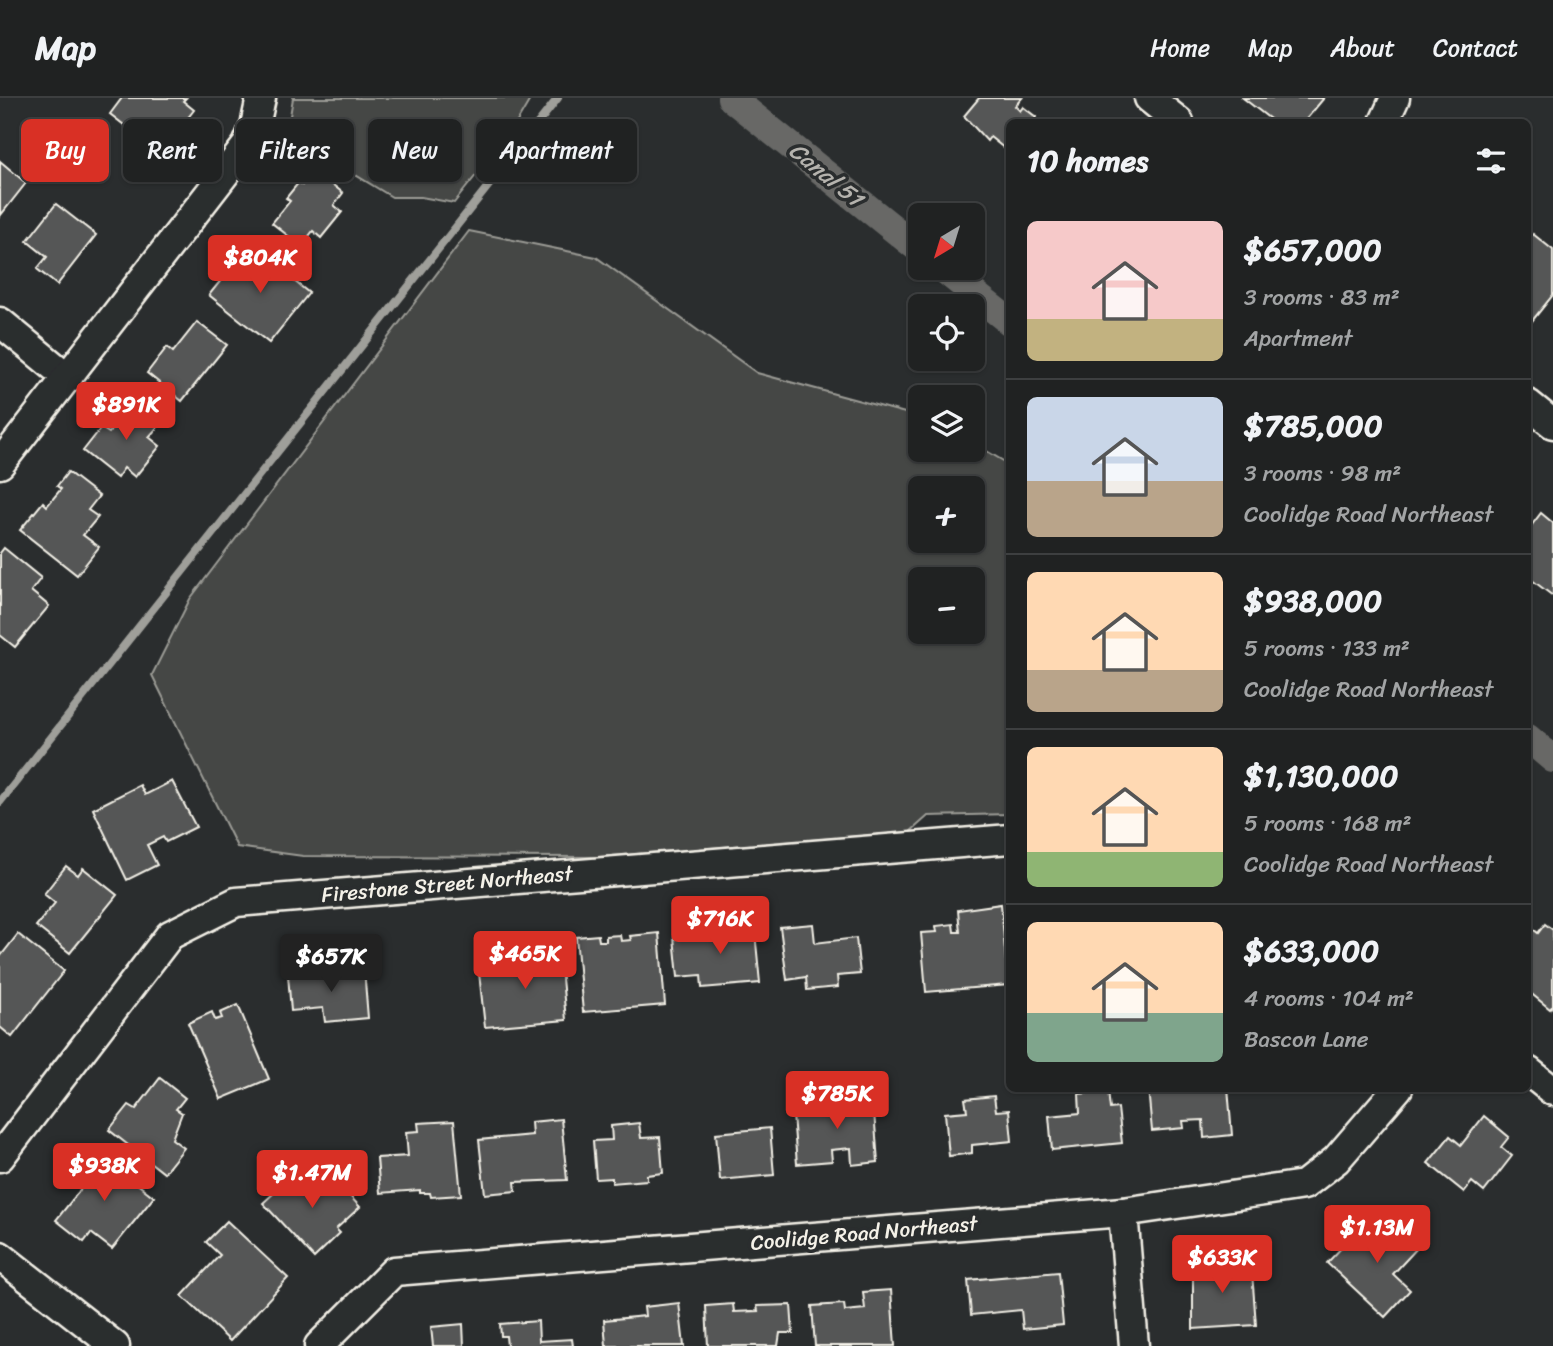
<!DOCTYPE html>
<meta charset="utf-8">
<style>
body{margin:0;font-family:Sriracha,sans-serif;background:#2d2f2f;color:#f1f3f6;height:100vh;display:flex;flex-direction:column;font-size:26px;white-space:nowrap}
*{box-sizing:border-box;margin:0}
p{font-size:23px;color:#a2a4a5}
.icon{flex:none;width:38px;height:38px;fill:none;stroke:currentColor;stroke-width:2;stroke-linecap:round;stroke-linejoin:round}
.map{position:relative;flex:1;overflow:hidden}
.details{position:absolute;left:1006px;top:21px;width:525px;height:973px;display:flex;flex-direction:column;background:#202222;border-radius:10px;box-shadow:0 2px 5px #0004,0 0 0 2px #3d3f40}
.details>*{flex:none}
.guide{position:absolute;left:21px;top:21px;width:665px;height:63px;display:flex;gap:14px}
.needle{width:46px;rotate:218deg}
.controls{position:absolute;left:908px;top:105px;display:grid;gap:14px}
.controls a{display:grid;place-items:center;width:77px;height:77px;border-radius:10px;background:#202222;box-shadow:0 2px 5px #0004,0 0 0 2px #3d3f40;font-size:35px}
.price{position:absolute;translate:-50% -60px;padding:0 16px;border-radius:7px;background:#d93025;color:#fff;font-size:23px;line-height:46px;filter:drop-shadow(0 2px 4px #0008)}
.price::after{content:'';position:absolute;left:50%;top:42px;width:21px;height:16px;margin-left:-10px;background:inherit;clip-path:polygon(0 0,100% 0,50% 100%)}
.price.selected{background:#222;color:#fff}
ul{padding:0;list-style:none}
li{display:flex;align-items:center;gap:21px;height:175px;padding:0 21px}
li+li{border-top:2px solid #3d3f40}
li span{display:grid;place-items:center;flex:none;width:196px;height:140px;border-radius:10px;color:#555}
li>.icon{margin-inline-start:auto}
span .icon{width:84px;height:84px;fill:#fffc;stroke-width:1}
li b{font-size:30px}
h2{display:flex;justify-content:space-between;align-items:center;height:84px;padding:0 21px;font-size:30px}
.pill{padding:0 24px;border-radius:10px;background:#202222;box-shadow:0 2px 5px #0004,0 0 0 2px #3d3f40;font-size:24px;line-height:63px}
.pill.selected{background:#d93025;color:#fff}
header{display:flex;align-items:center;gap:42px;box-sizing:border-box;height:98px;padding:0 35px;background:#202222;border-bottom:2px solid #3d3f40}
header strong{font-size:33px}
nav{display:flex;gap:38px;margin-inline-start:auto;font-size:24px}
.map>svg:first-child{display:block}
.green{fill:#444645;stroke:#9c9c96;stroke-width:2;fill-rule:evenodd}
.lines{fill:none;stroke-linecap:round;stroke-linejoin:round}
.stream{stroke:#9f9f9a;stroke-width:8}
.canal{stroke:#676866;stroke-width:28}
.building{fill:#555756;stroke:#f4f1e8;stroke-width:2}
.street-casing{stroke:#f4f1e8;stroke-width:33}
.street{stroke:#2a2d2e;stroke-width:28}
.labels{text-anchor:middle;stroke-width:7;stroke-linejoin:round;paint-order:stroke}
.street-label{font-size:21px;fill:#f4f1e8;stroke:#2a2d2e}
.water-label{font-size:23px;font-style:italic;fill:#b5b3ae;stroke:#2a2d2e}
</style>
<header>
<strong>Map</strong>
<nav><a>Home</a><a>Map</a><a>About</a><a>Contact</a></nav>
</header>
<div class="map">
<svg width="1553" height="1248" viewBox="0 0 1553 1248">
<rect width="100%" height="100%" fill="#2a2d2e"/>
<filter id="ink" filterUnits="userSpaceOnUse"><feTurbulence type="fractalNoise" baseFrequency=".0143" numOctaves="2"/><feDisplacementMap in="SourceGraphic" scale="14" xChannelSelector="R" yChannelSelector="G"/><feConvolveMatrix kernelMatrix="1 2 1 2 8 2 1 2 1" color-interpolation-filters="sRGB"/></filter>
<g filter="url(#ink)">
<g class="green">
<polygon points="293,0 531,0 514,29 454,105 421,99 392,99 357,78 295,49 286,42"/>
<path d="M 469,133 L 596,159 L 757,275 L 920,319 L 920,352 L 973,352 L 973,345 L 1010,367 L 1010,716 L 928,718 L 910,734 L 599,759 L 303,758 L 237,749 L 152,577 L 190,501 ZM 920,390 L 973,390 L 973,443 L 920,443 ZM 920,481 L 973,481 L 973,534 L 920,534 Z"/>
</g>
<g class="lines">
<polyline class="stream" points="0,704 558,0"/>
<g class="canal">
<polyline points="731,0 920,152"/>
<polyline points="942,170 1010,224"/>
<polyline points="1528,640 1553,661"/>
</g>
</g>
<g class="building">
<polygon points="122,0 186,0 183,3 194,12 160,55 110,16"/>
<polygon points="979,0 1022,0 1015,8 1020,13 1023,9 1036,19 1032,24 1010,24 1010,55 990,39 987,43 964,18"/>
<polygon points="1243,0 1324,0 1304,24 1274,24"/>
<polygon points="0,63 26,85 0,118"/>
<polygon points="314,72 343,95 334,107 342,114 321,140 313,133 301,148 272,125 290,103 286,100 299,84 302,87"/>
<polygon points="56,106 96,137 57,187 37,171 47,159 27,143"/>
<polygon points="1533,136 1553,152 1553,197 1532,223 1528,220 1528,143"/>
<polygon points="254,151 309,195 269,245 209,197 230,171 235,175"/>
<polygon points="197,224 227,247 182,303 147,275 167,249 173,254"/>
<polygon points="135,302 162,324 149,339 160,348 135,379 124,370 117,380 83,353 101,330 109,335"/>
<polygon points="68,374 99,398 88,412 98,419 83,437 99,449 77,477 20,432 43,404 47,408 61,391 57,388"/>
<polygon points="1541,415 1553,425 1553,498 1528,479 1531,476 1528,473 1528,432"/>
<polygon points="4,450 41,480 31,493 49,508 15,549 0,537 0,455"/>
<polygon points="172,683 196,729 166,744 163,739 147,747 157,767 127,782 93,711 140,687 145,697"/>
<polygon points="66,768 78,777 83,770 117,797 70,855 36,828 55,805 44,796"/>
<polygon points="1001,806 1008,887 926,894 921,835 937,834 936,828 953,826 954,834 960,834 958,812"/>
<polygon points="754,824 760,885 702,890 701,877 678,879 674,839 708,835 707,828"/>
<polygon points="813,826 815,845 856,840 860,876 837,878 838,889 807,892 806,879 787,882 780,829"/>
<polygon points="1545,826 1553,832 1553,907 1550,911 1528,893 1528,827 1538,835"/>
<polygon points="659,835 665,907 583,914 576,839 598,837 599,843 606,843 606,838 620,837 621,843 631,842 630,838"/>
<polygon points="18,836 64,873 12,939 0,929 0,859"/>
<polygon points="559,849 566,922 485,929 479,875 525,870 523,853"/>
<polygon points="364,871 368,920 325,924 323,910 291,913 288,877"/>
<polygon points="238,907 269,981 221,1001 188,925 212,914 215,922 222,920 220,915"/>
<polygon points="160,980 185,1000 176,1011 182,1015 172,1041 184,1050 164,1075 109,1032 129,1007 136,1011"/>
<polygon points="1148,990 1228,990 1232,1037 1204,1040 1203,1022 1183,1023 1184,1030 1152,1033"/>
<polygon points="1108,993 1110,1011 1118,1010 1122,1045 1052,1052 1049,1018 1080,1015 1079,996"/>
<polygon points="868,997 869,1014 874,1014 878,1064 852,1067 851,1050 831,1052 832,1063 797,1066 793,1017 823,1015 822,1000"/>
<polygon points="994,998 996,1013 1009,1012 1012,1043 972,1047 972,1055 949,1058 945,1015 967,1013 965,1001"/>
<polygon points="1484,1018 1509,1039 1501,1049 1512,1058 1484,1094 1472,1084 1464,1094 1428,1065 1450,1038 1461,1047"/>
<polygon points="561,1021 567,1082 515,1084 516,1093 485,1096 479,1042 532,1037 531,1024"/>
<polygon points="454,1023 461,1097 431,1099 430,1095 420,1095 420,1092 380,1095 377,1060 408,1058 406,1034 419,1033 418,1025"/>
<polygon points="639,1025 641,1040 660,1039 663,1075 647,1077 647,1082 612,1085 612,1080 596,1081 593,1043 612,1042 611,1028"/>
<polygon points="770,1030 774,1077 720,1082 716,1035"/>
<polygon points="95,1053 154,1099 112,1151 91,1135 84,1144 56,1122 81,1091 71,1083"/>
<polygon points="327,1073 360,1109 336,1131 340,1135 314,1160 263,1105 297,1074 310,1088"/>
<polygon points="1383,1115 1419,1148 1393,1176 1410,1192 1385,1219 1327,1165 1348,1143 1354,1149 1360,1143 1362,1144"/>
<polygon points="227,1123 288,1180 230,1243 182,1198 220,1157 206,1144"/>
<polygon points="1231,1158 1232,1175 1252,1174 1256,1227 1193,1231 1193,1160"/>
<polygon points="1058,1174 1063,1227 1023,1231 1021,1212 971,1217 968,1182"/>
<polygon points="891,1192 895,1248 815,1248 812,1208 844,1206 845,1213 865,1211 863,1194"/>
<polygon points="679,1205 684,1248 606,1248 604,1222 645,1218 644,1209"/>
<polygon points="733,1206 734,1214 758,1213 757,1208 791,1207 793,1235 780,1235 778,1248 708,1248 706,1208"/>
<polygon points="538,1223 539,1243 572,1241 573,1248 507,1248 506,1238 501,1238 500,1226"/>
<polygon points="463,1226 464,1248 433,1248 431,1229"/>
</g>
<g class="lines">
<defs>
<g id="street">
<polyline points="1149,0 1179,24"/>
<polyline points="1384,24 1395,0"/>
<polyline points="0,224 68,280"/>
<polyline points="1528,306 1553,326"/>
<polyline points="0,366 247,47 255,28 261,0"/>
<polyline points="1528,973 1553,993"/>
<polyline points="0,1059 170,837 236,804 1010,741"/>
<polyline points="1123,1114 1134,1248"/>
<polyline points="0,1158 115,1248"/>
<polyline points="319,1248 394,1173 1123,1114 1304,1087 1336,1062 1398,990"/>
</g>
</defs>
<use href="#street" class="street-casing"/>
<use href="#street" class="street"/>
</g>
</g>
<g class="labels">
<g class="street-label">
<text transform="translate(447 786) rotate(-5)" y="7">Firestone Street Northeast</text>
<text transform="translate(864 1135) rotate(-5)" y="7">Coolidge Road Northeast</text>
</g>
<g class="water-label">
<text transform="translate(826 76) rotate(39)" y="8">Canal 51</text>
</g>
</g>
</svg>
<div class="controls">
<a><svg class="needle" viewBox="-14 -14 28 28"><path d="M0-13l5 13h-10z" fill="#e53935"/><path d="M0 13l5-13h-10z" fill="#a2a4a5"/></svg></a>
<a><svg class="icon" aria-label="locate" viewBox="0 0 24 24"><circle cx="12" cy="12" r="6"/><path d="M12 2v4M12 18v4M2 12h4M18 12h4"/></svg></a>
<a><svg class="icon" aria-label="layers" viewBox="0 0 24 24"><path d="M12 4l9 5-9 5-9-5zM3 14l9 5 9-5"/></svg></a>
<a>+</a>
<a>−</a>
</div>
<b class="price" style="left:260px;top:197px">$804K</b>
<b class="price" style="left:126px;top:344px">$891K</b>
<b class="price" style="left:720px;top:858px">$716K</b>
<b class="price" style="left:525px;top:893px">$465K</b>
<b class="price selected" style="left:331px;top:896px">$657K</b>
<b class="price" style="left:837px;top:1033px">$785K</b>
<b class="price" style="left:104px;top:1105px">$938K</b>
<b class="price" style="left:312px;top:1112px">$1.47M</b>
<b class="price" style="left:1377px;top:1167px">$1.13M</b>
<b class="price" style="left:1222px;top:1197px">$633K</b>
<div class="guide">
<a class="pill selected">Buy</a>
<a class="pill">Rent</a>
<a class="pill">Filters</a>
<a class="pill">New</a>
<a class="pill">Apartment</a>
</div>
<section class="details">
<h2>10 homes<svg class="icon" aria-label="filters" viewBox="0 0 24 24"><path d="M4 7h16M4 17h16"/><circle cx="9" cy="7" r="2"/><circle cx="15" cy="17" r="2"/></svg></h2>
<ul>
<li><span style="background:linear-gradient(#f6c9c9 70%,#c2b280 0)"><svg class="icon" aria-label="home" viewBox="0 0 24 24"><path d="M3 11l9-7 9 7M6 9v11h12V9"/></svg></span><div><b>$657,000</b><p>3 rooms · 83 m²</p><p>Apartment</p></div></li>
<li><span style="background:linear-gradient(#c9d6e8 60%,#b9a48a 0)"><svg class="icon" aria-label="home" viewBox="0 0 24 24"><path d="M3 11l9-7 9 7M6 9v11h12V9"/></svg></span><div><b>$785,000</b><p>3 rooms · 98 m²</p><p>Coolidge Road Northeast</p></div></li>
<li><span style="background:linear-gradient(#ffd9b3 70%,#b9a48a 0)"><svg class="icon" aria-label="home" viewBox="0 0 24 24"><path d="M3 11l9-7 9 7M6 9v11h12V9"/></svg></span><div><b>$938,000</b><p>5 rooms · 133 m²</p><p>Coolidge Road Northeast</p></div></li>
<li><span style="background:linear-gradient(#ffd9b3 75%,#8fb573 0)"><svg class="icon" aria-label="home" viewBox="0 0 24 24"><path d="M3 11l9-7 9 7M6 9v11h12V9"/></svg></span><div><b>$1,130,000</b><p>5 rooms · 168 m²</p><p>Coolidge Road Northeast</p></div></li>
<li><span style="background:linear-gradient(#ffd9b3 65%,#7fa58c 0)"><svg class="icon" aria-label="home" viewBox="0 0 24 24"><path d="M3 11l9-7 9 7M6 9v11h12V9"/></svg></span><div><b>$633,000</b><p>4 rooms · 104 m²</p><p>Bascon Lane</p></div></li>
</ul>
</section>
</div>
